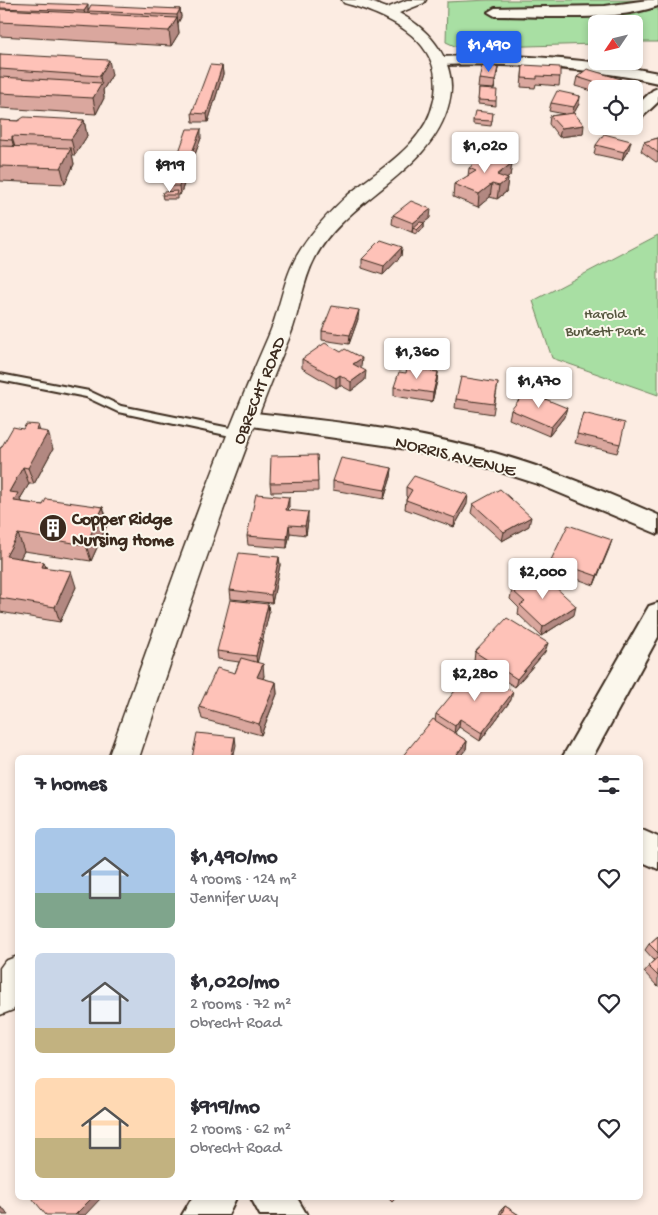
<!DOCTYPE html>
<meta charset="utf-8">
<style>
body{margin:0;font-family:"Gochi Hand",sans-serif;background:#f7f7f7;color:#2b2b33;height:100vh;display:flex;flex-direction:column;font-size:19px;white-space:nowrap}
*{box-sizing:border-box;margin:0}
p{font-size:16px;color:#7c7c81}
.icon{flex:none;width:28px;height:28px;fill:none;stroke:currentColor;stroke-width:2;stroke-linecap:round;stroke-linejoin:round}
.map{position:relative;flex:1;overflow:hidden}
.details{position:absolute;left:15px;top:755px;width:628px;height:445px;display:flex;flex-direction:column;background:#fff;border-radius:8px;box-shadow:0 2px 8px #0003}
.details>*{flex:none}
.needle{width:32px;rotate:235deg}
.controls{position:absolute;left:588px;top:15px;display:grid;gap:10px}
.controls a{display:grid;place-items:center;width:55px;height:55px;border-radius:8px;background:#fff;box-shadow:0 2px 8px #0003;font-size:25px}
.price{position:absolute;translate:-50% -42px;padding:0 11px;border-radius:5px;background:#fff;color:#222;font-size:16px;line-height:32px;filter:drop-shadow(0 1px 2px #0008)}
.price::after{content:'';position:absolute;left:50%;top:30px;width:15px;height:11px;margin-left:-8px;background:inherit;clip-path:polygon(0 0,100% 0,50% 100%)}
.price.current{background:#2563eb;color:#fff}
ul{padding:0;list-style:none}
li{display:flex;align-items:center;gap:15px;height:125px;padding:0 20px}
li span{display:grid;place-items:center;flex:none;width:140px;height:100px;border-radius:8px;color:#555}
li>.icon{margin-inline-start:auto}
span .icon{width:60px;height:60px;fill:#fffc;stroke-width:1}
li b{font-size:21px}
h2{display:flex;justify-content:space-between;align-items:center;height:60px;padding:0 20px;font-size:21px}
.map>svg:first-child{display:block}
.green{fill:#a8dfa3;stroke:#728460}
.lines{fill:none;stroke-linecap:round;stroke-linejoin:round}
.service-casing{stroke:#3b2a1e;stroke-width:4}
.minor-casing{stroke:#3b2a1e;stroke-width:4}
.tertiary-casing{stroke:#3b2a1e;stroke-width:3}
.service{fill:#fbf7ec;fill-rule:evenodd}
.minor{fill:#fbf7ec;fill-rule:evenodd}
.tertiary{fill:#fbf7ec;fill-rule:evenodd}
.wall{fill:#daa79e;stroke:#3b2a1e}
.shaded-wall{fill:#b28881;stroke:#3b2a1e}
.building{fill:#fec2b8;stroke:#3b2a1e}
.labels{text-anchor:middle;stroke-width:4;stroke-linejoin:round;paint-order:stroke}
.far-park-label{font-size:15px;fill:#56573f;stroke:#fbf7ec}
.street-label{font-size:18px;fill:#3b2a1e;stroke:#fbf7ec}
.poi-label{font-size:18px;font-weight:bold;fill:#3b2a1e;stroke:#fbf7ec;text-anchor:start}
</style>
<div class="map">
<svg width="658" height="1215" viewBox="0 0 658 1215">
<rect width="100%" height="100%" fill="#fcece2"/>
<filter id="ink" filterUnits="userSpaceOnUse"><feTurbulence type="fractalNoise" baseFrequency=".02" numOctaves="2"/><feDisplacementMap in="SourceGraphic" scale="10" xChannelSelector="R" yChannelSelector="G"/><feConvolveMatrix kernelMatrix="1 2 1 2 8 2 1 2 1" color-interpolation-filters="sRGB"/></filter>
<g filter="url(#ink)">
<g class="green">
<polygon points="489,0 658,0 658,42 634,42 634,24 596,24 596,44 459,48 446,42 447,2"/>
<polygon points="658,235 658,395 552,358 533,301"/>
</g>
<g class="lines">
<defs>
<polygon id="service" points="0,374 89,391 121,406 240,430 245,434 240,438 118,412 86,397 0,380"/>
<g id="minor">
<path d="M 648,0 L 658,0 L 658,6 C 614,22 543,16 495,16 L 488,12 L 495,8 L 605,6 Z"/>
<path d="M 469,56 C 533,55 595,60 658,73 L 658,83 C 585,67 514,63 440,65 L 433,61 L 440,57 Z"/>
<polygon points="658,88 658,102 640,119 634,121 634,108 653,90"/>
<path d="M 246,412 C 323,420 400,428 476,448 C 539,464 599,489 658,515 L 658,534 L 538,484 L 476,464 L 391,446 L 238,424 L 235,419 L 238,414 Z"/>
<polygon points="658,603 658,637 592,758 562,758 649,606"/>
<polygon points="640,829 658,837 658,869 640,861"/>
<polygon points="192,1198 236,1198 228,1215 182,1215"/>
<polygon points="251,1198 297,1198 307,1215 260,1215"/>
</g>
<g id="tertiary">
<path d="M 342,0 L 365,0 L 387,8 L 407,0 L 426,0 L 424,3 L 399,13 C 431,30 459,64 449,103 C 432,173 347,197 315,258 C 302,282 300,311 290,336 C 233,474 186,616 139,758 L 108,758 C 159,617 208,474 268,337 C 281,308 283,276 301,249 C 314,229 330,211 348,195 C 380,168 425,145 434,100 C 446,42 391,16 344,3 Z"/>
<polygon points="18,956 18,1004 13,1010 0,1015 0,968 5,961"/>
</g>
</defs>
<use href="#service" class="service-casing"/>
<use href="#minor" class="minor-casing"/>
<use href="#tertiary" class="tertiary-casing"/>
<use href="#service" class="service"/>
<use href="#minor" class="minor"/>
<use href="#tertiary" class="tertiary"/>
</g>
<g class="wall">
<polygon points="0,2 88,10 180,9 181,17 178,23 179,33 171,46 0,36"/>
<polygon points="0,54 112,75 103,90 104,98 96,114 0,108"/>
<polygon points="523,65 560,77 559,86 536,84 535,88 521,87"/>
<polygon points="222,66 223,74 208,122 193,122 192,113"/>
<polygon points="497,76 494,89 478,88 479,79"/>
<polygon points="577,77 619,88 618,89 596,89 596,92 575,86"/>
<polygon points="479,89 496,101 496,106 478,104"/>
<polygon points="580,96 579,104 574,113 583,134 559,137 549,124 550,116 564,114 549,111 551,103"/>
<polygon points="493,113 491,126 473,124 473,120"/>
<polygon points="0,120 18,121 84,120 87,136 75,155 72,155 74,164 65,184 0,181"/>
<polygon points="201,138 180,195 177,195 177,199 163,199 162,195 168,192 167,186"/>
<polygon points="658,138 658,161 656,162 641,151 644,142"/>
<polygon points="596,145 629,149 622,160 594,154"/>
<polygon points="512,163 510,176 507,179 508,179 506,192 497,199 490,197 478,207 453,197 454,184 468,176 469,168"/>
<polygon points="393,215 430,218 423,223 424,223 424,228 416,234 392,224"/>
<polygon points="402,247 401,256 383,275 362,268 362,259"/>
<polygon points="358,319 349,344 322,340 322,331"/>
<polygon points="302,359 361,367 360,368 365,380 351,391 340,385 336,388 302,368"/>
<polygon points="438,372 437,381 432,402 394,396 394,387 406,373"/>
<polygon points="498,383 493,414 455,408 456,399"/>
<polygon points="511,410 564,417 549,436 509,419"/>
<polygon points="583,413 620,444 617,453 575,443"/>
<polygon points="40,431 53,449 34,484 29,484 20,499 21,502 43,505 103,507 108,523 91,561 24,551 20,558 44,562 46,567 76,587 60,622 0,612 0,448"/>
<polygon points="317,455 318,491 271,492 270,483"/>
<polygon points="392,468 391,477 384,499 333,490 333,481"/>
<polygon points="406,487 467,504 454,527 405,509 406,500 407,497 406,496"/>
<polygon points="473,504 529,526 502,541 471,513"/>
<polygon points="289,506 288,510 308,521 306,535 290,533 287,548 248,545 247,536"/>
<polygon points="612,540 594,585 549,569 551,560"/>
<polygon points="279,557 280,565 272,603 231,599 230,590"/>
<polygon points="512,590 574,615 541,636 518,614 519,608 510,599"/>
<polygon points="268,604 269,613 257,662 264,676 263,679 276,682 277,694 261,735 202,719 199,707 235,673 239,662 218,659 217,651"/>
<polygon points="475,652 545,652 515,687 474,661"/>
<polygon points="511,700 480,741 459,727 454,733 467,741 466,749 460,756 401,758 435,721 436,714"/>
<polygon points="658,936 658,987 644,972 654,960 645,950 649,944"/>
<polygon points="388,1198 396,1198 392,1202"/>
<polygon points="505,1206 519,1215 499,1215 501,1210"/>
</g>
<g class="shaded-wall">
<polygon points="88,5 88,14 86,19 84,11"/>
<polygon points="180,9 181,17 178,23 177,15"/>
<polygon points="177,18 179,33 171,46 169,31"/>
<polygon points="109,60 112,75 103,90 104,98 96,114 93,98 101,84 100,76"/>
<polygon points="222,66 223,74 208,122 207,114"/>
<polygon points="498,67 497,76 494,89 495,81"/>
<polygon points="621,79 619,88 618,89 611,89"/>
<polygon points="580,96 579,104 572,116 574,107"/>
<polygon points="84,120 87,136 75,155 71,139"/>
<polygon points="584,125 583,134 559,137 561,128"/>
<polygon points="201,129 201,138 180,195 179,186"/>
<polygon points="12,136 16,152 16,156 12,140"/>
<polygon points="631,141 629,149 622,160 624,152"/>
<polygon points="71,148 74,164 65,184 61,168"/>
<polygon points="512,163 510,176 498,186 497,175"/>
<polygon points="508,179 506,192 497,199 499,186"/>
<polygon points="492,184 490,197 478,207 479,194"/>
<polygon points="431,209 430,218 416,229 413,228 412,232 413,223"/>
<polygon points="424,223 424,228 416,234 417,230"/>
<polygon points="402,247 401,256 383,275 384,266"/>
<polygon points="359,310 358,319 349,344 350,335"/>
<polygon points="362,358 361,367 353,373 353,364"/>
<polygon points="366,371 365,380 351,391 351,382"/>
<polygon points="438,372 437,381 432,402 433,393"/>
<polygon points="340,375 340,385 336,388 336,378"/>
<polygon points="567,408 564,417 549,436 551,427"/>
<polygon points="38,425 43,441 48,432 53,449 34,484 28,468 36,430"/>
<polygon points="23,467 29,484 20,499 23,509 20,517 9,492"/>
<polygon points="392,468 391,477 384,499 385,490"/>
<polygon points="468,495 467,504 454,527 455,518"/>
<polygon points="289,497 289,506 287,519 286,510"/>
<polygon points="103,507 108,523 91,561 86,545"/>
<polygon points="308,512 308,521 306,535 305,526"/>
<polygon points="531,517 529,526 502,541 504,532"/>
<polygon points="289,525 290,533 287,548 287,539"/>
<polygon points="18,534 24,551 13,572 6,556"/>
<polygon points="612,540 609,549 594,585 597,576"/>
<polygon points="279,557 280,565 272,603 271,595"/>
<polygon points="44,562 50,578 42,567"/>
<polygon points="71,571 76,587 60,622 55,607"/>
<polygon points="268,604 269,613 257,664 256,656"/>
<polygon points="576,606 574,615 541,636 543,627"/>
<polygon points="548,643 545,652 515,687 517,679"/>
<polygon points="263,664 264,676 258,689 257,677"/>
<polygon points="276,682 277,694 261,735 259,724"/>
<polygon points="513,692 511,700 480,741 482,733"/>
<polygon points="460,719 459,727 454,734 455,726"/>
<polygon points="235,737 236,745 233,758 231,758"/>
<polygon points="467,741 466,749 459,758 457,754"/>
<polygon points="92,1198 101,1198 85,1215 75,1215"/>
<polygon points="0,1207 5,1210 8,1215 3,1215 0,1211"/>
</g>
<g class="building">
<polygon points="0,2 88,5 84,11 0,8"/>
<polygon points="91,5 180,9 177,15 88,11"/>
<polygon points="0,9 177,18 169,31 0,22"/>
<polygon points="0,54 109,60 100,76 0,69"/>
<polygon points="210,65 222,66 207,114 192,113"/>
<polygon points="523,65 560,67 560,77 537,76 537,79 522,78"/>
<polygon points="482,66 498,67 495,81 479,79"/>
<polygon points="587,69 621,79 612,88 577,77"/>
<polygon points="0,77 102,83 93,98 0,93"/>
<polygon points="479,89 497,90 496,101 478,100"/>
<polygon points="557,91 580,96 574,107 551,103"/>
<polygon points="475,111 493,113 492,121 473,120"/>
<polygon points="574,113 584,125 561,128 550,116"/>
<polygon points="24,117 84,120 71,139 12,136 12,140 0,139 0,120 18,121"/>
<polygon points="187,129 201,129 179,186 167,186"/>
<polygon points="604,134 631,141 624,152 596,145"/>
<polygon points="658,138 658,153 644,142"/>
<polygon points="0,146 71,148 61,168 0,166"/>
<polygon points="487,154 512,163 497,175 508,179 499,186 492,184 479,194 454,184 476,171 469,168"/>
<polygon points="177,191 176,195 162,195 163,192"/>
<polygon points="411,201 431,209 413,223 393,215"/>
<polygon points="420,222 424,223 417,230 413,228"/>
<polygon points="381,240 402,247 384,266 362,259"/>
<polygon points="332,306 359,310 350,335 322,331"/>
<polygon points="325,343 341,352 345,349 362,358 353,364 366,371 351,382 340,375 336,378 302,359"/>
<polygon points="407,367 438,372 433,393 394,387 399,372 406,373"/>
<polygon points="461,377 498,383 494,404 456,399"/>
<polygon points="526,391 567,408 551,427 511,410"/>
<polygon points="583,413 625,423 620,444 577,434"/>
<polygon points="26,424 38,425 36,430 48,432 28,468 23,467 9,492 18,493 14,501 43,505 46,499 103,507 86,545 18,534 6,556 44,562 42,567 71,571 55,607 0,598 0,448 1,448 13,427 23,429"/>
<polygon points="317,455 318,482 270,483 271,456"/>
<polygon points="341,458 392,468 385,490 333,481"/>
<polygon points="414,476 468,495 455,518 406,500 412,490 406,487"/>
<polygon points="500,489 531,517 504,532 473,504"/>
<polygon points="256,494 289,497 286,510 308,512 305,526 289,525 287,539 247,536"/>
<polygon points="568,525 612,540 597,576 551,560"/>
<polygon points="239,553 279,557 271,595 230,590"/>
<polygon points="540,573 576,606 543,627 520,605 525,602 512,590"/>
<polygon points="230,600 268,604 256,656 217,651"/>
<polygon points="507,618 548,643 517,679 475,652"/>
<polygon points="241,658 263,664 257,677 276,682 259,724 199,707 217,668 235,673"/>
<polygon points="473,669 513,692 482,733 460,719 455,726 436,714"/>
<polygon points="433,719 467,741 457,754 463,758 401,758"/>
<polygon points="197,733 235,737 231,758 192,758"/>
<polygon points="658,936 658,953 649,944"/>
<polygon points="658,957 658,976 648,966"/>
<polygon points="32,1198 92,1198 75,1215 46,1215"/>
<polygon points="505,1206 519,1215 501,1215"/>
</g>
</g>
<defs>
<symbol id="building-disc" viewBox="-11 -11 22 22"><circle r="9.5" fill="#3b2a1e" stroke="#fbf7ec"/><path d="M-4-6H4V6H1V3H-1V6H-4ZM-2.5-4.3h1.7v1.8h-1.7ZM.8-4.3h1.7v1.8H.8ZM-2.5-1h1.7V.8h-1.7ZM.8-1h1.7V.8H.8Z" fill="#fff"/></symbol>
</defs>
<g fill-rule="evenodd">
<use href="#building-disc" x="37" y="512" width="32" height="32"/>
</g>
<g class="labels">
<g class="far-park-label">
<text x="605" y="318">Harold<tspan x="605" dy="17">Burkett Park</tspan></text>
</g>
<g class="street-label">
<text transform="translate(258 390) rotate(-68)" y="6">OBRECHT ROAD</text>
<text transform="translate(456 455) rotate(14)" y="6">NORRIS AVENUE</text>
</g>
<g class="poi-label">
<text x="72" y="524">Copper Ridge<tspan x="72" dy="21">Nursing Home</tspan></text>
</g>
</g>
</svg>
<div class="controls">
<a><svg class="needle" viewBox="-14 -14 28 28"><path d="M0-13l5 13h-10z" fill="#e53935"/><path d="M0 13l5-13h-10z" fill="#7c7c81"/></svg></a>
<a><svg class="icon" aria-label="locate" viewBox="0 0 24 24"><circle cx="12" cy="12" r="6"/><path d="M12 2v4M12 18v4M2 12h4M18 12h4"/></svg></a>
</div>
<b class="price current" style="left:489px;top:73px">$1,490</b>
<b class="price" style="left:485px;top:174px">$1,020</b>
<b class="price" style="left:170px;top:193px">$919</b>
<b class="price" style="left:417px;top:380px">$1,360</b>
<b class="price" style="left:539px;top:409px">$1,470</b>
<b class="price" style="left:543px;top:600px">$2,000</b>
<b class="price" style="left:475px;top:702px">$2,280</b>
<section class="details">
<h2>7 homes<svg class="icon" aria-label="filters" viewBox="0 0 24 24"><path d="M4 7h16M4 17h16"/><circle cx="9" cy="7" r="2"/><circle cx="15" cy="17" r="2"/></svg></h2>
<ul>
<li><span style="background:linear-gradient(#a9c7e8 65%,#7fa58c 0)"><svg class="icon" aria-label="home" viewBox="0 0 24 24"><path d="M3 11l9-7 9 7M6 9v11h12V9"/></svg></span><div><b>$1,490/mo</b><p>4 rooms · 124 m²</p><p>Jennifer Way</p></div><svg class="icon" aria-label="heart" viewBox="0 0 24 24"><path d="M12 20l-8-8c-3-5 5-10 8-4 3-6 11-1 8 4z"/></svg></li>
<li><span style="background:linear-gradient(#c9d6e8 75%,#c2b280 0)"><svg class="icon" aria-label="home" viewBox="0 0 24 24"><path d="M3 11l9-7 9 7M6 9v11h12V9"/></svg></span><div><b>$1,020/mo</b><p>2 rooms · 72 m²</p><p>Obrecht Road</p></div><svg class="icon" aria-label="heart" viewBox="0 0 24 24"><path d="M12 20l-8-8c-3-5 5-10 8-4 3-6 11-1 8 4z"/></svg></li>
<li><span style="background:linear-gradient(#ffd9b3 60%,#c2b280 0)"><svg class="icon" aria-label="home" viewBox="0 0 24 24"><path d="M3 11l9-7 9 7M6 9v11h12V9"/></svg></span><div><b>$919/mo</b><p>2 rooms · 62 m²</p><p>Obrecht Road</p></div><svg class="icon" aria-label="heart" viewBox="0 0 24 24"><path d="M12 20l-8-8c-3-5 5-10 8-4 3-6 11-1 8 4z"/></svg></li>
</ul>
</section>
</div>
